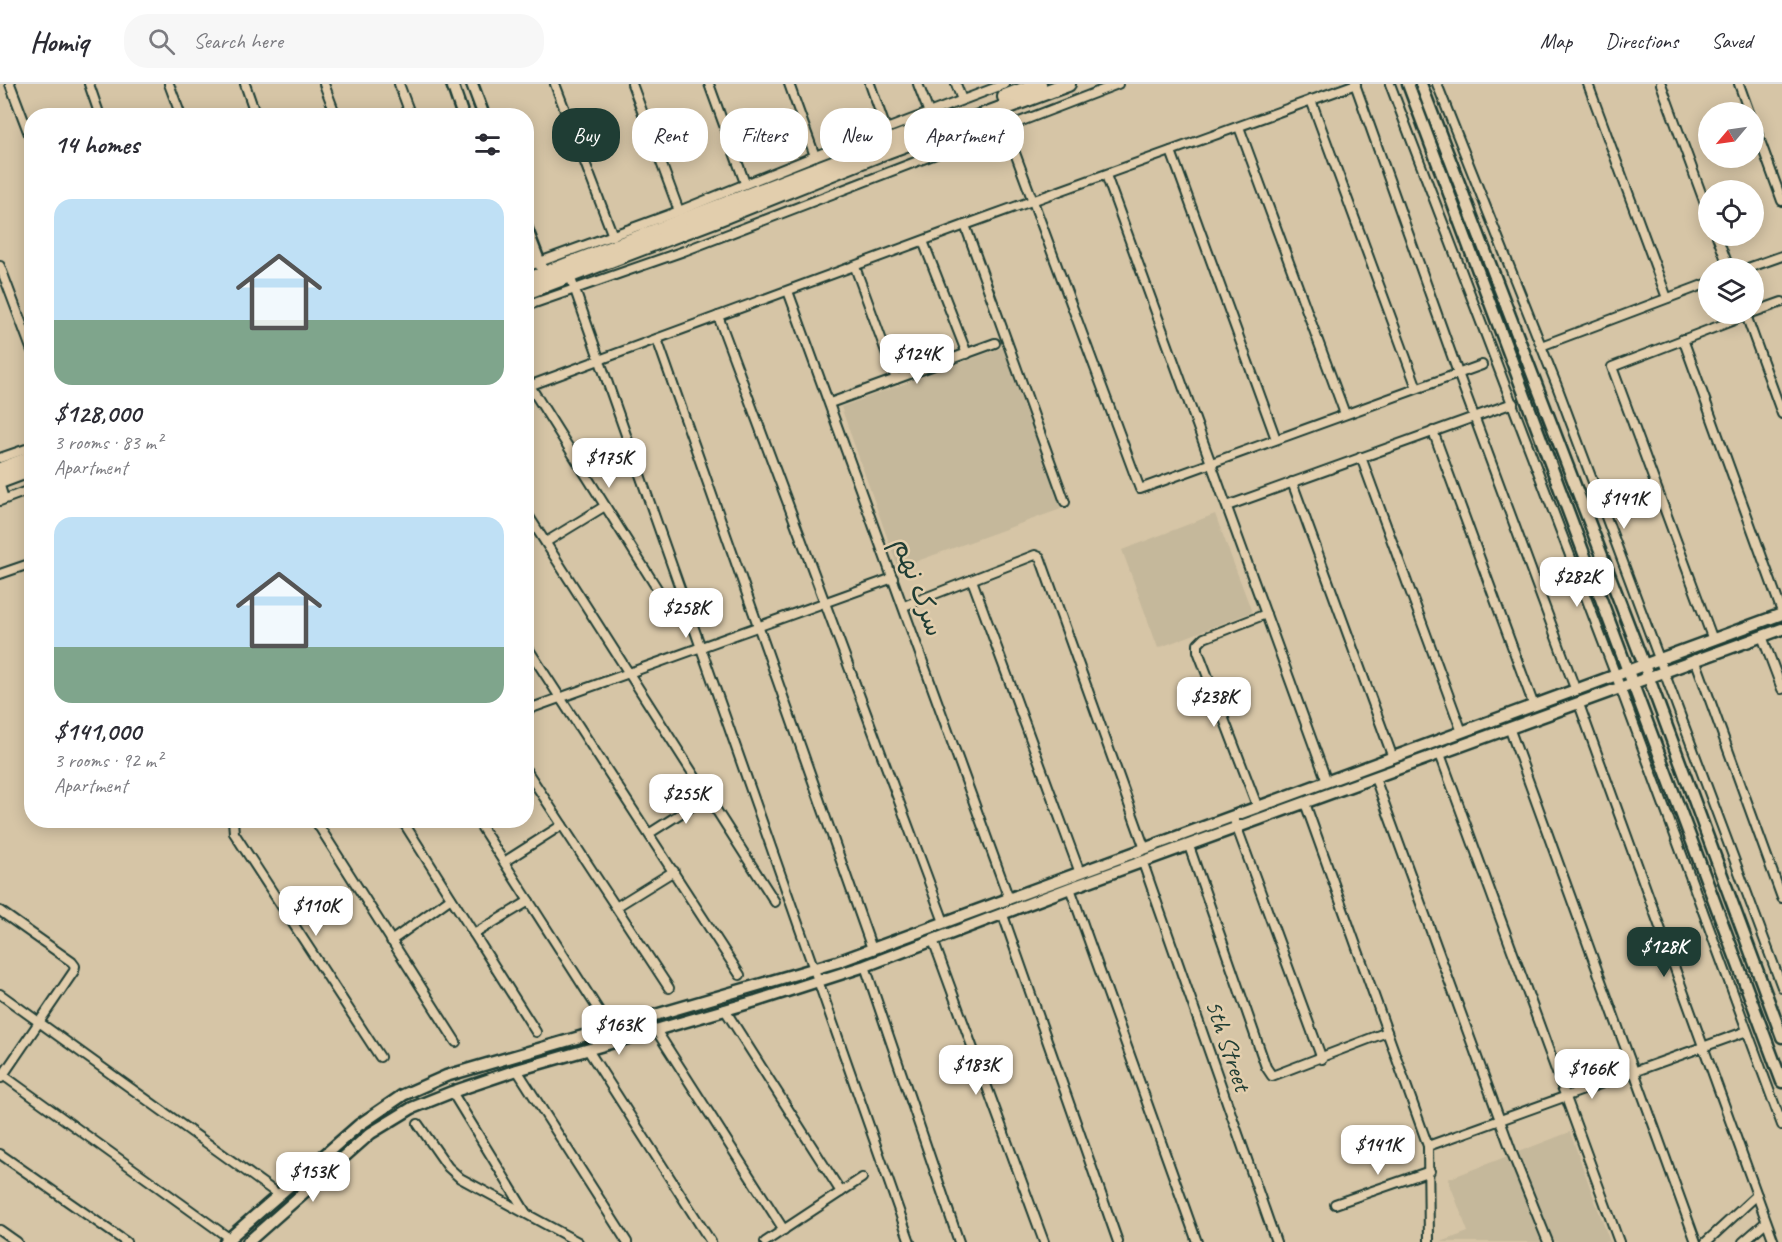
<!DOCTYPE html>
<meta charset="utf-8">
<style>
body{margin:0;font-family:Caveat,"Playpen Sans Arabic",sans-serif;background:#f7f7f7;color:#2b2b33;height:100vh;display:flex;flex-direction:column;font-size:22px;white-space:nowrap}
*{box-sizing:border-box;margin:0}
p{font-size:20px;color:#7c7c81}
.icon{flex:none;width:33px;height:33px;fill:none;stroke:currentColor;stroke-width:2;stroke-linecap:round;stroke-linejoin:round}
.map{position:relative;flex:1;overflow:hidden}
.side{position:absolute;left:24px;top:24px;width:510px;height:720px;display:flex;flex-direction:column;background:#fff;border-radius:24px;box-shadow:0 3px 15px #0003}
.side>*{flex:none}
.top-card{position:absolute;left:552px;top:24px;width:570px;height:54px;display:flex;gap:12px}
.needle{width:39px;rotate:241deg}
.fabs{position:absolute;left:1698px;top:18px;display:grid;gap:12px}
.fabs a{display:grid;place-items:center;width:66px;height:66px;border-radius:50%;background:#fff;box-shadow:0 3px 15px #0003;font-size:30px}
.price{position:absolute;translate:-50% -51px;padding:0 14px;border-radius:12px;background:#fff;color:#222;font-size:20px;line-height:39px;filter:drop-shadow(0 2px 3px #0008)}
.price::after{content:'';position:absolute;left:50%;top:36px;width:18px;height:14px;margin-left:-9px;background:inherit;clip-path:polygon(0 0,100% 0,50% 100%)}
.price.on{background:#1f3d34;color:#fff}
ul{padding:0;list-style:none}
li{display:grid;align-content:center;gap:12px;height:318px;padding:0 30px}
li span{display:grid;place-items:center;height:186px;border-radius:18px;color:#555}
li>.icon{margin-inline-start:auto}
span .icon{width:108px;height:108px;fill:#fffc;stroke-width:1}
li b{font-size:26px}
h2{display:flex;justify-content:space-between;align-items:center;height:72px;padding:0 30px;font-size:26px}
.pill{padding:0 21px;border-radius:24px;background:#fff;box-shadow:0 3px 15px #0003;font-size:21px;line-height:54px}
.pill.on{background:#1f3d34;color:#fff}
header{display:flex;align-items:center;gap:36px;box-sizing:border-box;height:84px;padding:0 30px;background:#fff;border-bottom:2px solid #e1e1e2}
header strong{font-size:28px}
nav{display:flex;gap:33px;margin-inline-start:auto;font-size:21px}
.search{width:420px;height:54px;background:#f7f7f7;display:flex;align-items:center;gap:15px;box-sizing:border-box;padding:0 21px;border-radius:24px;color:#7c7c81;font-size:22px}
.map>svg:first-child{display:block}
.built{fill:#c5b89b}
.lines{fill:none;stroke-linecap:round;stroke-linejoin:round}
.street-casing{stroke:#1f3d34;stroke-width:12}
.secondary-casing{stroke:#1f3d34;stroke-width:15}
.highway-casing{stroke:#1f3d34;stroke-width:18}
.street{stroke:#e2cead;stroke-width:8}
.secondary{stroke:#e2cead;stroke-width:10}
.highway{stroke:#e2cead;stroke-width:14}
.labels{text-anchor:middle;stroke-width:5;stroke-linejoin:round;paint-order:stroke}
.street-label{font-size:26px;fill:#1f3d34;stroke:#e2cead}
</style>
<header>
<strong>Homiq</strong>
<div class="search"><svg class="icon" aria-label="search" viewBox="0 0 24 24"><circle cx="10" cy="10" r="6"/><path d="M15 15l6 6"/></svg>Search here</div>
<nav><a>Map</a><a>Directions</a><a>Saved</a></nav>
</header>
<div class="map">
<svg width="1782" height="1158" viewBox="0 0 1782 1158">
<rect width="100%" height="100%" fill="#d6c5a6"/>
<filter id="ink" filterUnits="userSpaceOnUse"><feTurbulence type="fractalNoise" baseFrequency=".0167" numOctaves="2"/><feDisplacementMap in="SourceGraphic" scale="12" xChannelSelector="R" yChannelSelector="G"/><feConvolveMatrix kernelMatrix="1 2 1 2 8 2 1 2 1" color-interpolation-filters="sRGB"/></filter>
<g filter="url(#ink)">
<g class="built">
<polygon points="1004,263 1061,425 898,484 841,323"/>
<polygon points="1215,430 1252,528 1158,564 1122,466"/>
<polygon points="1570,1048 1610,1158 1441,1158 1468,1148 1448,1095"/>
</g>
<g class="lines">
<defs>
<g id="street">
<polyline points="10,0 32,58"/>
<polyline points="89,0 100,32"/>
<polyline points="169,0 181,32"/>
<polyline points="245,0 256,32"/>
<polyline points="324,0 336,32"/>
<polyline points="399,0 411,32"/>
<polyline points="555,0 613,152"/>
<polyline points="632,0 679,127"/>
<polyline points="709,0 745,99"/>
<polyline points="789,0 815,72"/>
<polyline points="870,0 886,45"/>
<polyline points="918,0 929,29"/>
<polyline points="956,0 962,16"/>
<polyline points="1355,0 1458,289 1576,607"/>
<polyline points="1390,0 1616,592 1782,1041"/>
<polyline points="1437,0 1557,302 1782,903"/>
<polyline points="1588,0 1667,214"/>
<polyline points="1661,0 1708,128"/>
<polyline points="1739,0 1749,28"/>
<polyline points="1311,16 1417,304"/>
<polyline points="1754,40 1782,117"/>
<polyline points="1005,42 1140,405 1482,281"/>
<polyline points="1239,43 1345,330"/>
<polyline points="1171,67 1276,355"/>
<polyline points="1106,91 1327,698"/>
<polyline points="965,141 1065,418"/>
<polyline points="1717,152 1729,184"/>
<polyline points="923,157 967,270"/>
<polyline points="0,182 32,267"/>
<polyline points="526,183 679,127 815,72 1005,0"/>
<polyline points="855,183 896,295"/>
<polyline points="1748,184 1782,172"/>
<polyline points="569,189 910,1158"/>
<polyline points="788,207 1009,815"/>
<polyline points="526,222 684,167 1118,0"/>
<polyline points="1754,228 1782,218"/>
<polyline points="1746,231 1782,330"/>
<polyline points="718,232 944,838"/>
<polyline points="657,255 872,865"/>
<polyline points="1683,255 1782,528"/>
<polyline points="1541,262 1708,199"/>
<polyline points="530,302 668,522"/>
<polyline points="526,303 965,141 1356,0"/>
<polyline points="830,319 995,259"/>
<polyline points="1433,347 1534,622"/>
<polyline points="1361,373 1462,648"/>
<polyline points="0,374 32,363"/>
<polyline points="1292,398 1393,674"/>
<polyline points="0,402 4,415"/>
<polyline points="0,417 32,405"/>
<polyline points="1227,422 1513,319"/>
<polyline points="526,428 775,818"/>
<polyline points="546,458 605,422"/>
<polyline points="0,490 32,479"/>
<polyline points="972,496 1080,789"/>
<polyline points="904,522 1035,471 1040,473 1145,765"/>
<polyline points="1762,552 1782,605"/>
<polyline points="1713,556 1612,283 1750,230"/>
<polyline points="526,561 740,891"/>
<polyline points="1695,575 1782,814"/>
<polyline points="1579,620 1774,1158"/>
<polyline points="526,626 893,494"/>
<polyline points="1510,646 1696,1158"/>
<polyline points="1440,670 1619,1158"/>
<polyline points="526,686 669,904"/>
<polyline points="1375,694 1512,1069 1548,1158"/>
<polyline points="1305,719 1428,1062 1429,1158"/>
<polyline points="1258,724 1198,567 1198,560 1204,554 1266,530"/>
<polyline points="1233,733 1322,975"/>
<polyline points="233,736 234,749 380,973"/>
<polyline points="315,736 456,958"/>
<polyline points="402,736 536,948"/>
<polyline points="477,736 610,944"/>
<polyline points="650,749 708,712"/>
<polyline points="1189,762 1266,983 1272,992 1387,948"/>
<polyline points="504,778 562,741"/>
<polyline points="1143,779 1276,1158"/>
<polyline points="1070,804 1197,1158"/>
<polyline points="616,823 674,787"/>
<polyline points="0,827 72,878 75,882 74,887 1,994"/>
<polyline points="1003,831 1118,1158"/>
<polyline points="474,850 529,817"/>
<polyline points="933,856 1044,1158"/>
<polyline points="391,857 451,814"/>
<polyline points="865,882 959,1158"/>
<polyline points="0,910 279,1111"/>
<polyline points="725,926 841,1108"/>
<polyline points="656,946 784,1146"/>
<polyline points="588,966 711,1158"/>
<polyline points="517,986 627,1158"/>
<polyline points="0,989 229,1154"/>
<polyline points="452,1008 526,1129"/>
<polyline points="418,1040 448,1083 460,1094 578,1158"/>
<polyline points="1428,1062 1747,947"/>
<polyline points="0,1070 126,1158"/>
<polyline points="1335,1120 1430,1087"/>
<polyline points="0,1146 17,1158"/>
<polyline points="765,1158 862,1094"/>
<polyline points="1706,1158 1757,1111"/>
<polyline points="1743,1158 1766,1138"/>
</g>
<g id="secondary">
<polyline points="452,0 463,32"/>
<polyline points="472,0 484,32"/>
<polyline points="1408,0 1782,998"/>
<polyline points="1421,0 1644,581 1782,953"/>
<polyline points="526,143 544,190"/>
<polyline points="225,1158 359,1041 403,1011 446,992 837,878 1782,530"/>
<polyline points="248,1158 371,1049 412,1024 452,1008 517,986 756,917 865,882 1070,804 1782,545"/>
</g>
<g id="highway">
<polyline points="1005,13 1039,0"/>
<polyline points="526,197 947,35"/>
<polyline points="526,208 715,136 887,67 1068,0"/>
<polyline points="0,386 32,374"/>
<polyline points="0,397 32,385"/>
</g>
</defs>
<use href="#street" class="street-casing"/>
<use href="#secondary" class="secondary-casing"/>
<use href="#highway" class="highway-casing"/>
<use href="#street" class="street"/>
<use href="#secondary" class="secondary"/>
<use href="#highway" class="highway"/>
</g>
</g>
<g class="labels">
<g class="street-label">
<text transform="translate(919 503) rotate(70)" y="9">سرک نهم</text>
<text transform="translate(1229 961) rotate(71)" y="9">5th Street</text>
</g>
</g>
</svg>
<div class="fabs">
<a><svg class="needle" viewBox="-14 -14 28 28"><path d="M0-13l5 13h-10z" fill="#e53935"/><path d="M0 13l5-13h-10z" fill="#7c7c81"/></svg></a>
<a><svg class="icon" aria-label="locate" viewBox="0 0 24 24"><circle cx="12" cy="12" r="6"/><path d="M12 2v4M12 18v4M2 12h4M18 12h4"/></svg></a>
<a><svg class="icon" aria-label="layers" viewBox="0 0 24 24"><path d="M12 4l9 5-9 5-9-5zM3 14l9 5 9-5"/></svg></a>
</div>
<b class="price" style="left:917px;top:301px">$124K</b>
<b class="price" style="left:609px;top:405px">$175K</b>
<b class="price" style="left:1624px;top:446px">$141K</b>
<b class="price" style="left:1577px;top:524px">$282K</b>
<b class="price" style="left:686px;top:555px">$258K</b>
<b class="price" style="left:1214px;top:644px">$238K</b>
<b class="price" style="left:686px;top:741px">$255K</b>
<b class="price" style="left:316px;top:853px">$110K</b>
<b class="price on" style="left:1664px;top:894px">$128K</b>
<b class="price" style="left:619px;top:972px">$163K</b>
<b class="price" style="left:976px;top:1012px">$183K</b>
<b class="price" style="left:1592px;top:1016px">$166K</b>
<b class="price" style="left:1378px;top:1092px">$141K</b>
<b class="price" style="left:313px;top:1119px">$153K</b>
<div class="top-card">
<a class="pill on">Buy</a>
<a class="pill">Rent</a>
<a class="pill">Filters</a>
<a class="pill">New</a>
<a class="pill">Apartment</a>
</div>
<section class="side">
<h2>14 homes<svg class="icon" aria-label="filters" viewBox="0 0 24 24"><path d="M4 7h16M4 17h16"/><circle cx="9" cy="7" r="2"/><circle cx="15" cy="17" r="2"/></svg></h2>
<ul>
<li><span style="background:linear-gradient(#bfe0f5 65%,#7fa58c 0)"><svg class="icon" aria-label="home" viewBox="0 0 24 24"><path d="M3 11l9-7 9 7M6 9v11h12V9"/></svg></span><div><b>$128,000</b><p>3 rooms · 83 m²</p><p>Apartment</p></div></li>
<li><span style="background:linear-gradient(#bfe0f5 70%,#7fa58c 0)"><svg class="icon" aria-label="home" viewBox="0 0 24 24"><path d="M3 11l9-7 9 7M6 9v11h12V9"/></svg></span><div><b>$141,000</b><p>3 rooms · 92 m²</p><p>Apartment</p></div></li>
</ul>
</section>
</div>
